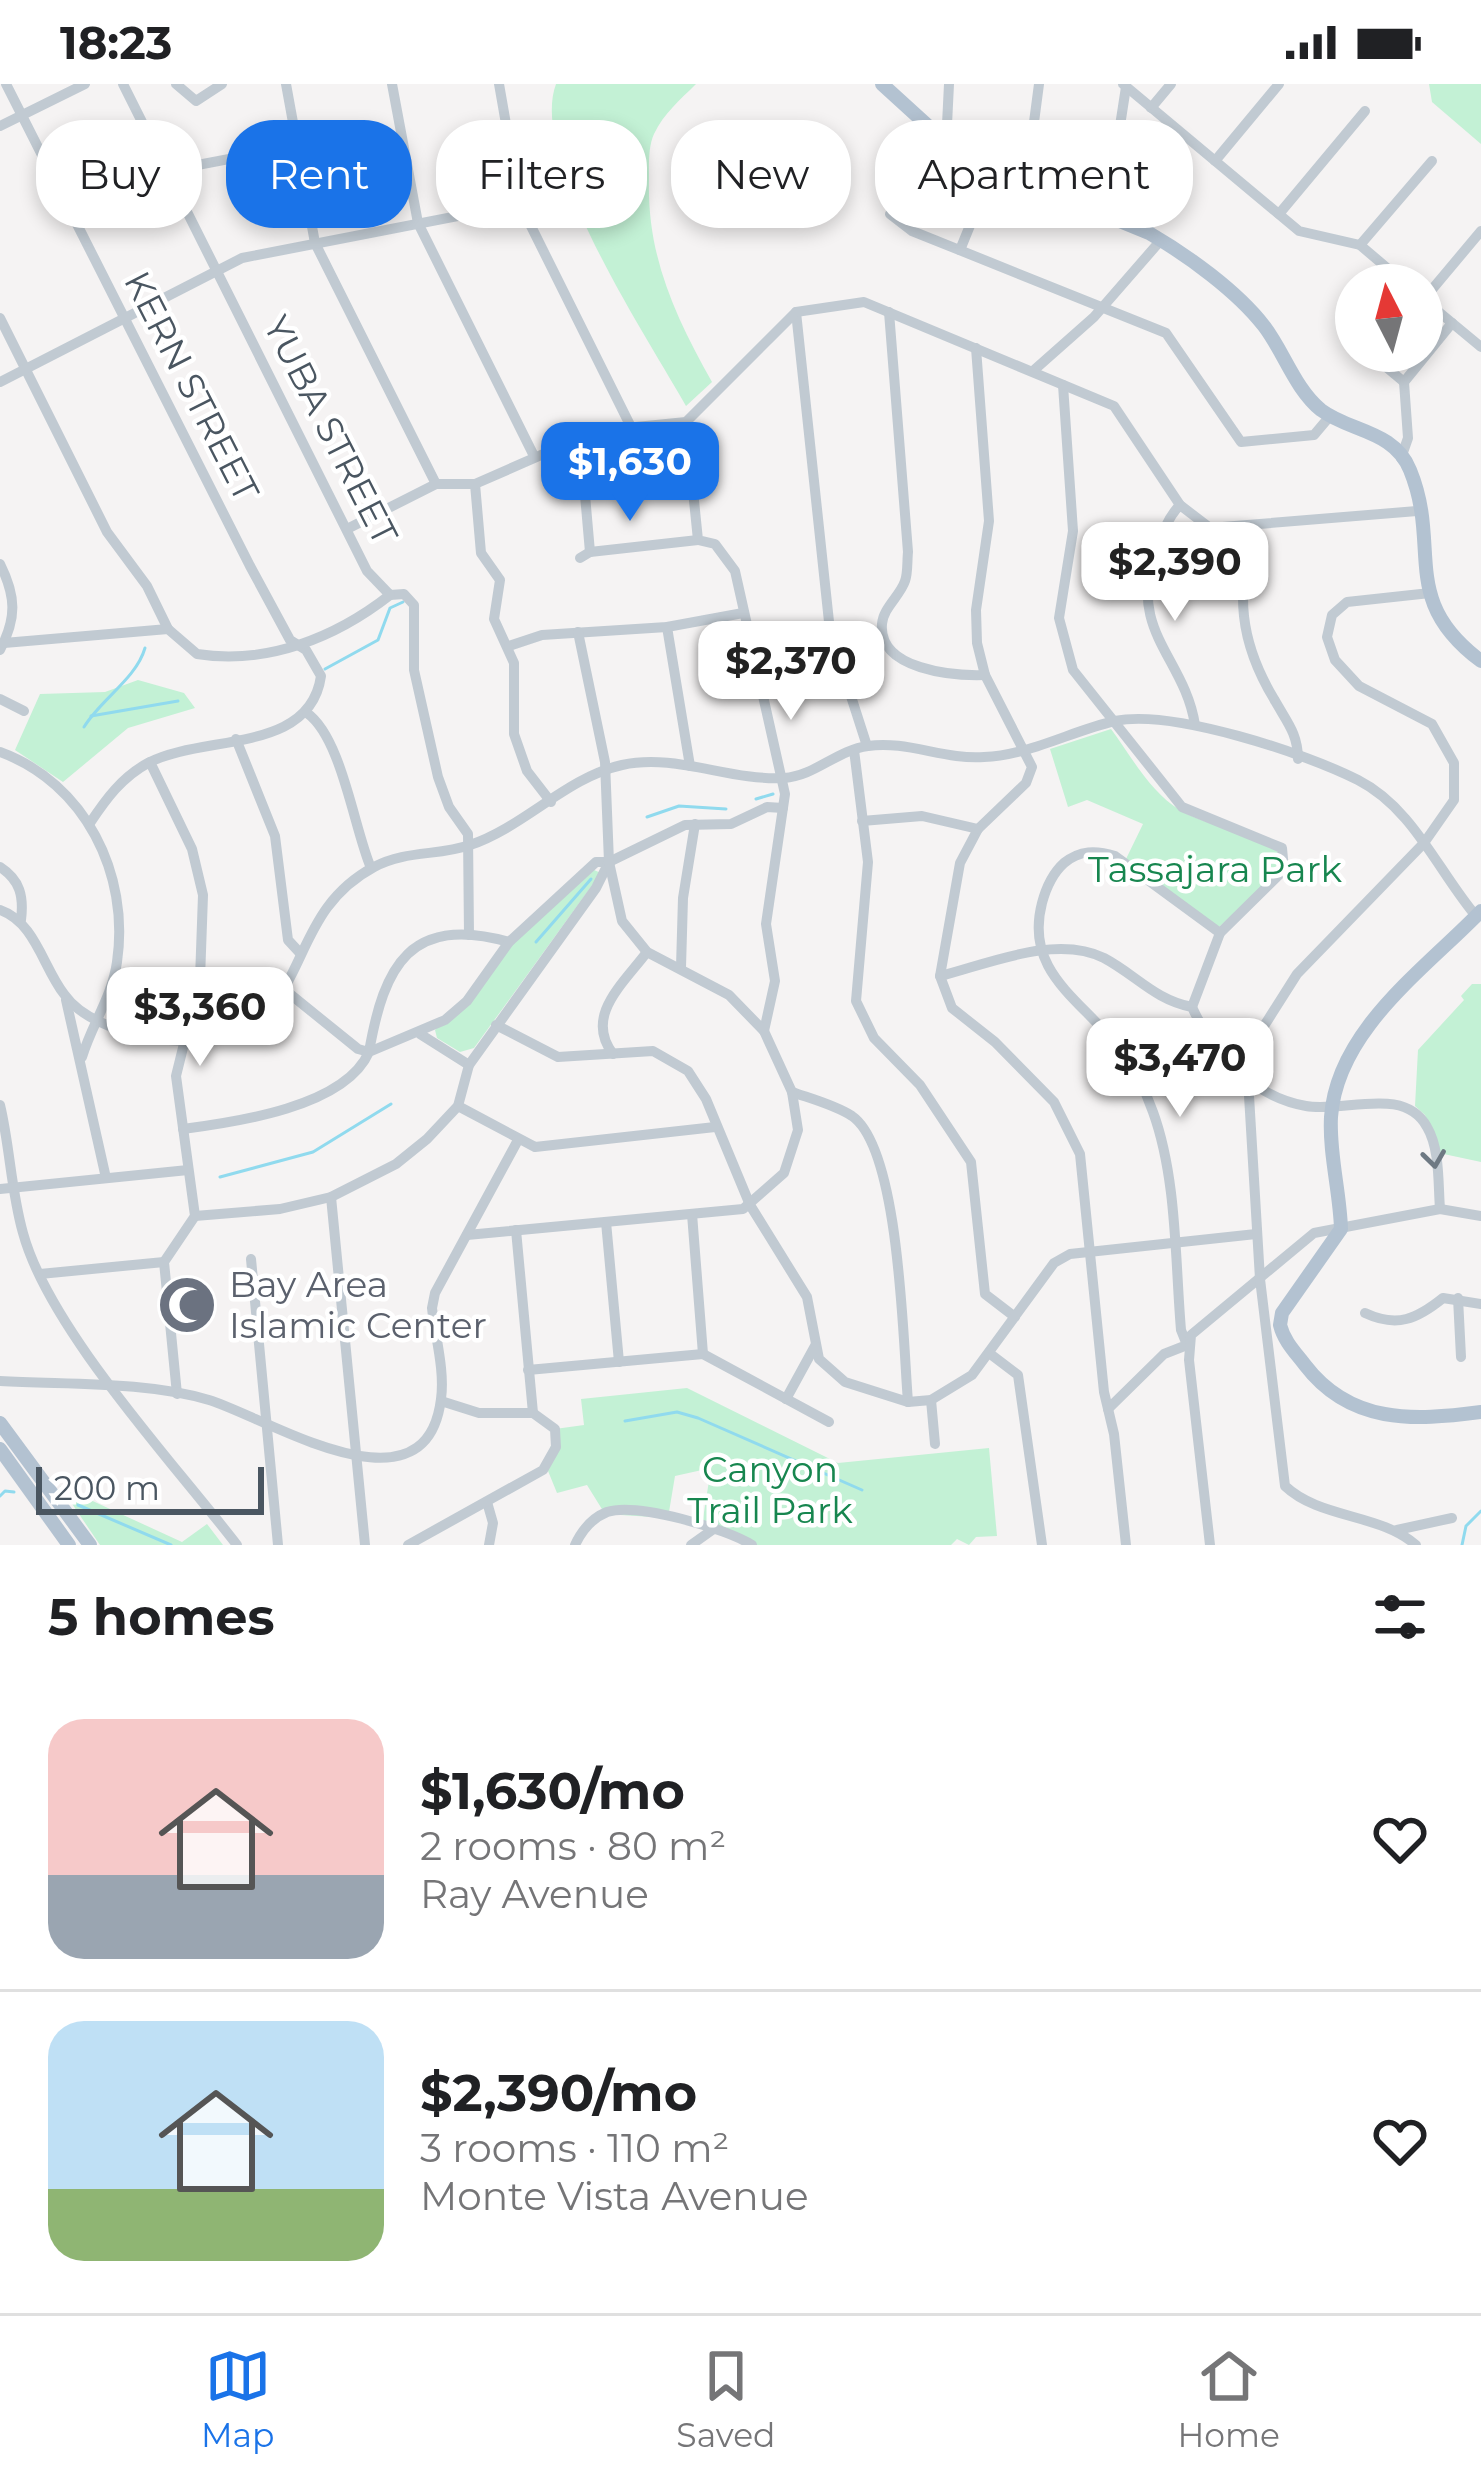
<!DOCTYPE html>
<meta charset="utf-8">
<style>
body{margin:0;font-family:Montserrat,sans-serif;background:#f6f6f6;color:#202124;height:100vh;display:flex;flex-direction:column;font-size:45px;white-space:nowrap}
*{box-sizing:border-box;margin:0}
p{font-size:39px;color:#757577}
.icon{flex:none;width:66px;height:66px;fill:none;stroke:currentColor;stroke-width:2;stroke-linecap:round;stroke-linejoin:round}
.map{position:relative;height:1461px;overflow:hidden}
.drawer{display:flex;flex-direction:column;background:#fff;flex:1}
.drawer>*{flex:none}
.banner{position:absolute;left:36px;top:36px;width:1410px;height:108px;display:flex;gap:24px}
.needle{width:78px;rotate:354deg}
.tools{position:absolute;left:1335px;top:180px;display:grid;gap:24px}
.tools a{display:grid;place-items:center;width:108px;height:108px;border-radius:50%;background:#fff;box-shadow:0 6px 18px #0003;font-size:60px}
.scale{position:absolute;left:36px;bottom:30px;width:228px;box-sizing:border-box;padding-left:12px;border:6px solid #4a5661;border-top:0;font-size:33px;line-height:42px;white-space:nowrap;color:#4a5661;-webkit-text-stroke:9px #fff;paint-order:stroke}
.price{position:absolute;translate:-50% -102px;padding:0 27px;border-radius:24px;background:#fff;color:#222;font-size:39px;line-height:78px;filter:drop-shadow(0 3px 6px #0008)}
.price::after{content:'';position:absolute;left:50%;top:72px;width:36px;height:27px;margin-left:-18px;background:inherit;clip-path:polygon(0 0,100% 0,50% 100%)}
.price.selected{background:#1a73e8;color:#fff}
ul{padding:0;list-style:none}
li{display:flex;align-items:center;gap:36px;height:300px;padding:0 48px}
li+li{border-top:3px solid #e0e0e0}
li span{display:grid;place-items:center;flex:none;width:336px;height:240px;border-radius:36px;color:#555}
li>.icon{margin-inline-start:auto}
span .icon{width:144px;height:144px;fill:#fffc;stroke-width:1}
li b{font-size:51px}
h2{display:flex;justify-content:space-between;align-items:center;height:144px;padding:0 48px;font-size:51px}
.pill{padding:0 42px;border-radius:48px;background:#fff;box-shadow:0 6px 18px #0003;font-size:42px;line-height:108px}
.pill.selected{background:#1a73e8;color:#fff}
.status{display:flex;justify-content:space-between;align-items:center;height:84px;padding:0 60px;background:#fff;direction:ltr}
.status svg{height:33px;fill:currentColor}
.tab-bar{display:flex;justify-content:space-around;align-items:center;height:168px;border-top:3px solid #e0e0e0;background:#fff;font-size:33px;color:#757577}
.tab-bar a{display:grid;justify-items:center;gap:6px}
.tab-bar .selected{color:#1a73e8}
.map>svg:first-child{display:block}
.green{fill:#c3f1d5}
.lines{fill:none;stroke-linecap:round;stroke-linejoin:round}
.stream{stroke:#90daee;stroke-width:3}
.minor{stroke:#c1cad2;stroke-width:10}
.major{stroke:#b3c2d1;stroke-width:14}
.oneway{stroke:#6e7983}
.labels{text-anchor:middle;stroke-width:9;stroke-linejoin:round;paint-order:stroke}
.street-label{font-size:36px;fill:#4a5661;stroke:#fff}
.park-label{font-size:36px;fill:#17864f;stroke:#fff}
.worship-label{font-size:36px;fill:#5b616d;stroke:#fff;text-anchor:start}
</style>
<div class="status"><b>18:23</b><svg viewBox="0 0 49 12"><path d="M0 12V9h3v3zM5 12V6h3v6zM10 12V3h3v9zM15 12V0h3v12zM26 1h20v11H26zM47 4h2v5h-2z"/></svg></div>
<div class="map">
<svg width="1481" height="1461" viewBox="0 0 1481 1461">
<rect width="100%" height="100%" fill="#f5f3f3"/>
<g class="green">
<path d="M 556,0 L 696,0 C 680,16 664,29 654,50 C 648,63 649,81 649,96 C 647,172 675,232 712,298 L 686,322 C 648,254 528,75 556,0 Z"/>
<polygon points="1429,0 1481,0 1481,60 1432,18"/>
<polygon points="138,596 184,609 195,624 128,644 63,698 15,666 40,610 105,608"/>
<path d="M 1111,645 C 1131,672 1150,708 1180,726 C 1217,748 1249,741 1284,773 L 1278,789 L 1218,844 L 1126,775 L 1143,740 L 1087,716 L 1068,723 L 1050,665 Z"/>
<polygon points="594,786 601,789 474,964 460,968 437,954 435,946 513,859"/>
<polygon points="1472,900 1481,900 1481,1078 1439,1069 1425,1031 1415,1022 1418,966 1464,916 1461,912"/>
<polygon points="687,1304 838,1379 989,1364 997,1452 976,1453 969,1461 957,1455 951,1461 752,1461 702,1441 711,1384 675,1392 668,1434 605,1430 587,1401 557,1409 546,1382 555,1345 584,1341 581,1315"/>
<polygon points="60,1402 182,1458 207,1440 223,1461 100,1461"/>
</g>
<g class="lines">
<g class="stream">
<polyline points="325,585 378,556 390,524 403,518"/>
<polyline points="91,632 178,617"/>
<path d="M 84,643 C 101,615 136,595 145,564"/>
<polyline points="756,715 773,710"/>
<polyline points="647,733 679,722 726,725"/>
<polyline points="536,858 591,795"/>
<polyline points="220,1093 313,1068 391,1020"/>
<polyline points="625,1337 677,1328 698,1334 862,1406"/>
<polyline points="0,1412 5,1407 14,1408"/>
<polyline points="78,1421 171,1461"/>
<polyline points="1462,1461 1466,1442 1481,1427"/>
</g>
<g class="minor">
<path d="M 6,0 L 250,482 L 290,556 L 306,566 L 321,592 C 310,670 203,650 148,679 C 122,693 106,715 90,739"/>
<polyline points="123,0 367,487 390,511 404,510 414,521 414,586 438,693 449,723 468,750 469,851"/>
<polyline points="176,0 196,17 222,0"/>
<polyline points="286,0 315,159 436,400"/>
<polyline points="392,0 418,139 533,370"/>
<polyline points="499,0 520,120 631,343"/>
<polyline points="1123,0 1299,147 1360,161 1407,201"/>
<polyline points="1151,24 1171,0"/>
<polyline points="0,42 85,0"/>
<polyline points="946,61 949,0"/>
<polyline points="1215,77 1279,0"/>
<polyline points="166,87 297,62"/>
<polyline points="1026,99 1039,0"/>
<polyline points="890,130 912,147 1166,249 1241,358 1314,351 1330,332"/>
<polyline points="1279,130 1365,27"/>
<polyline points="1106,132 1126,3"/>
<polyline points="1360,161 1432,77"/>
<polyline points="960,166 993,85"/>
<polyline points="1422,214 1481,263"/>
<polyline points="1424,215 1481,147"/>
<polyline points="796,228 830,547 867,662"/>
<path d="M 889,228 L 908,468 C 907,477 908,489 905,497 C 900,512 883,524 882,540 C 878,586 954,592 985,591"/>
<polyline points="0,234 107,448 147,502 168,545"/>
<polyline points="1354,255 1356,257"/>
<polyline points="976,264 989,437 976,526 977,559 985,591 1032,683 1026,699 978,745 960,779 940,892 952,924 995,958 1054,1018 1080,1070 1104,1308 1114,1350 1126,1461"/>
<polyline points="1367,267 1404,298"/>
<polyline points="1033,287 1094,233 1161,156"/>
<polyline points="0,298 242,174 561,112"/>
<polyline points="1063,301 1073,447 1059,534 1073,586 1182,723 1282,764 1284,786 1220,849 1192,923"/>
<polyline points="686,338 698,456 715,460 735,487 785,710 766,840 775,897 764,947"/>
<polyline points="580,354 590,468"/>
<polyline points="1401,374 1408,354 1404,298 1452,239"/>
<polyline points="475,400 481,469 500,496 494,535 514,579 514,650 527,687 551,718"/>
<path d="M 1180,421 C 1167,434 1160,455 1154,472 C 1129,548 1185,575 1195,641"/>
<path d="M 1253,444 C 1236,509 1239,557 1274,615 C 1286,637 1298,649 1298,675"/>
<polyline points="347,445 436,400 475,400 580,354 606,346 686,338 796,228 864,218 1114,322 1180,421 1210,444 1417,427"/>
<polyline points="580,474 590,468 698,456"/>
<path d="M 0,480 C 16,512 17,534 0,566"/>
<polyline points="667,543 690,682"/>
<path d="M 4,559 L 168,545 L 197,570 C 267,581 335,554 390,511"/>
<polyline points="509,562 542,551 667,543 743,529"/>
<polyline points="0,615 24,627"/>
<path d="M 307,629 C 342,654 354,745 371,784"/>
<polyline points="236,655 275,752 288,856 300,869"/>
<polyline points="854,666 868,778 856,917 874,954 920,1001 971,1078 985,1210 1015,1233"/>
<path d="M 0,668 C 85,699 130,790 117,878 C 112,913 92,940 82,973"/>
<polyline points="150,678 192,765 203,811 200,895 176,992 195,1132 164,1178 177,1310"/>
<polyline points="862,737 922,732 978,745"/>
<path d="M 0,783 C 20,796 24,812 21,836"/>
<path d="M 0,826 C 35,838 43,883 64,910 C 86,942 151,959 188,956 C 321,948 275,836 374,783 C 406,766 438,772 470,761 C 524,743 567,693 622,681 C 676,669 729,697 784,694 C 815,692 837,666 868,662 C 906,656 945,676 984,673 C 1030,671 1071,647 1115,637 C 1172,625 1305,669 1358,696 C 1413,724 1438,787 1476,832"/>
<polyline points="681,883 683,814 695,740"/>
<path d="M 940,892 C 988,880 1056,850 1104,874 C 1136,891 1155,916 1192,923 C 1213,969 1253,1013 1306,1022 C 1344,1029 1404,1001 1427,1043 C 1440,1065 1438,1099 1440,1125"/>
<path d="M 285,906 L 358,965 L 369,968 C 384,882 410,830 509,858"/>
<polyline points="66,916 106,1094"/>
<polyline points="496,941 558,973 653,967 688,987 706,1015 750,1121 807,1213 819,1275 845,1298 908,1318 931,1316 972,1291 1054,1179 1070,1170 1256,1150"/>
<polyline points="420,950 469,981"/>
<path d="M 613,970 C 584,932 623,900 647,868"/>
<path d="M 792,1008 C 812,1015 835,1021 852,1032 C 900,1065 903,1259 908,1318"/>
<path d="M 0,1021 C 10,1063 11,1107 23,1149 C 49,1245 174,1379 237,1461"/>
<polyline points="458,1022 535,1063 715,1043"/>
<path d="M 183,1045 C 236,1038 345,1023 369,968 L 445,936 L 467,917 L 509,858 L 596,778 L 609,778"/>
<polyline points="0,1105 188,1086"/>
<polyline points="331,1113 365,1461"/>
<polyline points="692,1130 703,1270"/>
<polyline points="195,1132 280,1125 331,1113 396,1080 427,1055 458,1022 469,981 596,804 609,778 685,741 731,740 767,723 783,724"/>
<polyline points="606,1138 619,1278"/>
<polyline points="516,1146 533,1329"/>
<polyline points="467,1151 743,1125 784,1089 798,1046 792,1008 764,947 729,911 647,868 622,837 609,778 605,678 578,548"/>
<polyline points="251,1175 278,1461"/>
<polyline points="40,1190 164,1178"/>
<polyline points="1458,1214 1461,1273"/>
<path d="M 1365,1229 C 1397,1244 1417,1235 1443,1214 L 1481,1220"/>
<polyline points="989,1269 1018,1291 1042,1461"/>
<polyline points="528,1286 703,1270 829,1338"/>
<path d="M 0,1297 C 67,1301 145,1297 209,1316 C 268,1334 426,1437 441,1315 C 445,1286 435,1252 432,1224 L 435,1209 L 518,1056"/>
<polyline points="786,1315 815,1262"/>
<polyline points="931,1316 935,1360"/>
<path d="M 1108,1325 L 1164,1270 L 1187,1261 L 1181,1246 C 1175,1176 1177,1094 1153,1028 C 1145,1005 1133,982 1118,963 C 1081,915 1024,888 1042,819 C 1046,804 1053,789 1064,779 C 1080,766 1096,766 1115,772 L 1220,849"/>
<polyline points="487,1418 493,1439 489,1461"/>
<polyline points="1397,1446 1452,1434"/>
<polyline points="408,1461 543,1386 556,1363 555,1345 533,1329 479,1329 441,1317"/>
<path d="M 575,1461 C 582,1446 592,1434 607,1428 C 637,1418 727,1445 752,1461"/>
<polyline points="691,1461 715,1444"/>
<polyline points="1210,1461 1189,1276 1191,1251 1314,1149 1440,1125 1481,1132"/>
<path d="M 1416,1461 C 1379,1429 1320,1435 1285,1402 L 1260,1195 L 1248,995 L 1264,942 L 1297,890 L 1424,759 L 1454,716 L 1454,679 L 1432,640 L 1359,602 L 1335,576 L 1327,553 L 1332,531 L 1347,518 L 1430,509"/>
</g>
<g class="major">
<path d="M 882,0 L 961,72 L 1149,149 C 1187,171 1237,207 1264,242 C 1284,268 1295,305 1321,326 C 1350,348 1394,346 1410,386 C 1442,464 1398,515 1481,577"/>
<path d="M 1481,827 C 1425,885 1337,946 1331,1033 C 1329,1070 1340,1108 1341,1145 L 1282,1229 L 1280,1241 C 1284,1257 1295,1268 1305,1281 C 1350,1340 1413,1337 1481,1328"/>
<polyline points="0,1339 90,1461"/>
<polyline points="0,1365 69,1461"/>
</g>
</g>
<defs><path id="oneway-chevron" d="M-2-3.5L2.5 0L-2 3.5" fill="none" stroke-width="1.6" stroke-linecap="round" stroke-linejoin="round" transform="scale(3)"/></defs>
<use class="oneway" href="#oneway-chevron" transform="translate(1434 1075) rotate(82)"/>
<defs>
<symbol id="mosque-disc" viewBox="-11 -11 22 22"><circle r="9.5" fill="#6b7280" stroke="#fff"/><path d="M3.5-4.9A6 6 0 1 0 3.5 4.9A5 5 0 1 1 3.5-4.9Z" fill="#fff"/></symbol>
</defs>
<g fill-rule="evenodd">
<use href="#mosque-disc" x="154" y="1188" width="66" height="66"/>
</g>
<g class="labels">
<g class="street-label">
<text transform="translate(192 302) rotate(63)" y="13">KERN STREET</text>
<text transform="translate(331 346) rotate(63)" y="13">YUBA STREET</text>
</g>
<g class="park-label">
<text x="1215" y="798">Tassajara Park</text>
<text x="770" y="1398">Canyon<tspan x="770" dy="41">Trail Park</tspan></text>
</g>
<g class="worship-label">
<text x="229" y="1213">Bay Area<tspan x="229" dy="41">Islamic Center</tspan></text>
</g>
</g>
</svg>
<div class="tools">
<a><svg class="needle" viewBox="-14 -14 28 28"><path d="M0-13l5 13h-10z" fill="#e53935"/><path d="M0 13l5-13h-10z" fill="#757577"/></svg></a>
</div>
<div class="scale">200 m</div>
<b class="price selected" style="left:630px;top:440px">$1,630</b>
<b class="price" style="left:1175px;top:540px">$2,390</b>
<b class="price" style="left:791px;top:639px">$2,370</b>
<b class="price" style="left:200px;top:985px">$3,360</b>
<b class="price" style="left:1180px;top:1036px">$3,470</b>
<div class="banner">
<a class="pill">Buy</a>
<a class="pill selected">Rent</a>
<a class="pill">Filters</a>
<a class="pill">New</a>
<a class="pill">Apartment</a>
</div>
</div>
<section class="drawer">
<h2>5 homes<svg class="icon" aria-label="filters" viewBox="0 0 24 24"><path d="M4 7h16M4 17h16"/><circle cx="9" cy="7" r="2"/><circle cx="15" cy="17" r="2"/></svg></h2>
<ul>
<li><span style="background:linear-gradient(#f6c9c9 65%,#9aa5b1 0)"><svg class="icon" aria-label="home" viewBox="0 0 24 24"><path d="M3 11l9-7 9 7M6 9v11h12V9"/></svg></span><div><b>$1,630/mo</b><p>2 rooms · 80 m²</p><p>Ray Avenue</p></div><svg class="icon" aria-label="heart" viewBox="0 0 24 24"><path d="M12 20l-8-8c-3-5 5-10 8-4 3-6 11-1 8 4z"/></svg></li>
<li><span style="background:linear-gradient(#bfe0f5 70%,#8fb573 0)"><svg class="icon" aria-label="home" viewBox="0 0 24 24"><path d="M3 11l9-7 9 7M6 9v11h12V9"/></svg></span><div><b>$2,390/mo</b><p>3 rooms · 110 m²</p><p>Monte Vista Avenue</p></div><svg class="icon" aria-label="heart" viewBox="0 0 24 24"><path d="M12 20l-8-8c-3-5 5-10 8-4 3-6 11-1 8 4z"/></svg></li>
</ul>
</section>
<nav class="tab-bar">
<a class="selected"><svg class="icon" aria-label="map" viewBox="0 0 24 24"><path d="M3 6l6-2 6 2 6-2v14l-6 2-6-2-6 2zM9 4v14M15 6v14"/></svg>Map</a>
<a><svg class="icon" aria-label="saved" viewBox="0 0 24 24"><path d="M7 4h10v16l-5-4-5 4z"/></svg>Saved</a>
<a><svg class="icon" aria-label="home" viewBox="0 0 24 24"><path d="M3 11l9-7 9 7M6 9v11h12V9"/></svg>Home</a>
</nav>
